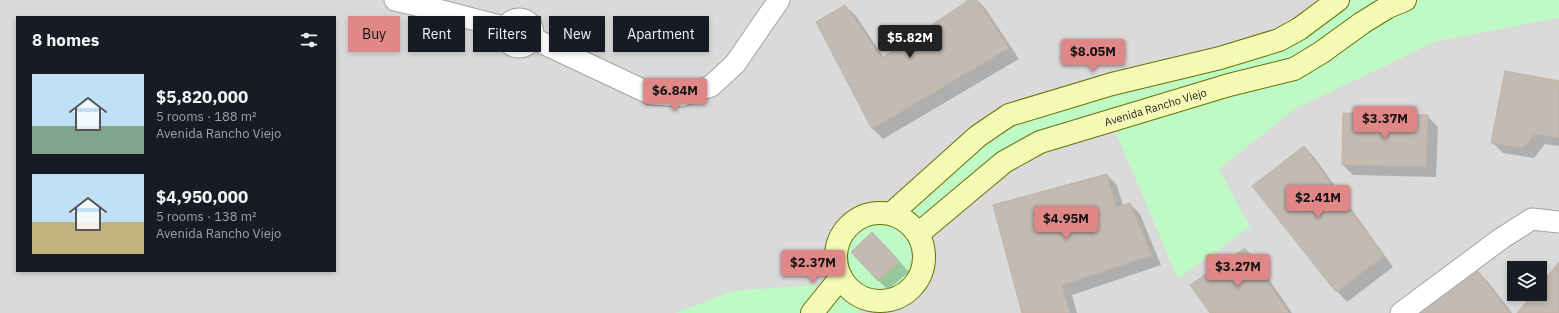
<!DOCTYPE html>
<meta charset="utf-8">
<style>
body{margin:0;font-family:"IBM Plex Sans",sans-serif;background:#242831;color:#f1f3f6;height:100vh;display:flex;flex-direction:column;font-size:15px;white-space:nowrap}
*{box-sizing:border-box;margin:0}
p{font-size:13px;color:#9ea1a6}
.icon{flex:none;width:22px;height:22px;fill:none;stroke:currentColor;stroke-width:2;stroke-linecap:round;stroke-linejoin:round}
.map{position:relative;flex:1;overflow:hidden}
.drawer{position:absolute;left:16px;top:16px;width:320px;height:256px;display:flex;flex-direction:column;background:#171b24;border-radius:0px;box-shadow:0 2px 6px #0003}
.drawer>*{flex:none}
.banner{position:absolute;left:348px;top:16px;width:380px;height:36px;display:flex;gap:8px}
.controls{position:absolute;left:1507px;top:261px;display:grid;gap:8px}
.controls a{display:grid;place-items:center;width:40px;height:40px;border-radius:0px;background:#171b24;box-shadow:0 2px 6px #0003;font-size:20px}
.price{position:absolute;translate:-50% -34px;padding:0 9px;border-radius:4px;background:#df8887;color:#111;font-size:13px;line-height:26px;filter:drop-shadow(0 1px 2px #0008)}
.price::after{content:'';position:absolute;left:50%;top:24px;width:12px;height:9px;margin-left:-6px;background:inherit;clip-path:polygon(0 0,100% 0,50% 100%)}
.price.current{background:#222;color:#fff}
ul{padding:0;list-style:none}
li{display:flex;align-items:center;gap:12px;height:100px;padding:0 16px}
li span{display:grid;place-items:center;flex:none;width:112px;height:80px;border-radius:0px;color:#555}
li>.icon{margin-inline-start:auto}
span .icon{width:48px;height:48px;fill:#fffc;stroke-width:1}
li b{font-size:17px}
h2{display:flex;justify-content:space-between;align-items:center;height:48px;padding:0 16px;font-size:17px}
.tag{padding:0 14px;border-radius:0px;background:#171b24;box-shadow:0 2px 6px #0003;font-size:14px;line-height:36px}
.tag.current{background:#df8887;color:#111}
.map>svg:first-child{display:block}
.residential{fill:#dbdada;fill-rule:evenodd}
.park{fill:#bff9c5}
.shadow{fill:#0003}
.building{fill:#c3bab2;stroke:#c0b2a5}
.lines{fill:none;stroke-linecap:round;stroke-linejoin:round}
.street-casing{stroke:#a4a4a4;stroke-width:23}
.secondary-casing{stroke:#657404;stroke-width:24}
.street{stroke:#fff;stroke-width:21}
.secondary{stroke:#f4fab6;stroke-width:22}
.labels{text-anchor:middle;stroke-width:3;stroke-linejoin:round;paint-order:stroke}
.street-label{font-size:11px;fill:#1d1d1d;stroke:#fff}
</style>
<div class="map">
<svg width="1559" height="313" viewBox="0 0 1559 313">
<rect width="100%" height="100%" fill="#efebe3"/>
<path class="residential" d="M 0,0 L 1559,0 L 1559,313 L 0,313 ZM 17,17 L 335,17 L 335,271 L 17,271 ZM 1514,268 L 1540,268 L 1540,294 L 1514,294 Z"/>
<path class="park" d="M 1338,0 L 1559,0 L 1559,18 L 1437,41 L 1295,109 L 1219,169 L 1250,227 L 1178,279 L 1111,121 L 1040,142 L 918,234 C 920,239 923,244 924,249 C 928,270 914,292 894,299 C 886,301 878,300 870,300 L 859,313 L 675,313 L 733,291 L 814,285 L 827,294 L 841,277 C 838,269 836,261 836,252 C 840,223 865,211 891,214 L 978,136 L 1220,58 Z"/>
<g class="shadow">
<polygon points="971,0 977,0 985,8 1019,59 883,139 873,129 818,23 845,6 856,16 884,58"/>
<polygon points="1559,82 1559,146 1545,144 1534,158 1503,153 1492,142"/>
<polygon points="1427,116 1438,127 1436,177 1353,175 1343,165"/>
<polygon points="1304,147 1314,157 1393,267 1347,302 1337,291"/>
<polygon points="1107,175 1117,185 1123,206 1130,204 1140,214 1161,265 1072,295 1077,313 1023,313"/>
<polygon points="883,243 909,272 888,290 878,280"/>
<polygon points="1245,249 1255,259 1292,313 1212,313"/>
<polygon points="1478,272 1488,282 1512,313 1423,313"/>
</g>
<g class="building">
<polygon points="969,0 977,0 1009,48 872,129 816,22 845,5 882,58"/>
<polygon points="1505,71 1559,81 1559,138 1535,134 1523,148 1491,143"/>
<polygon points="1343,113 1428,115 1426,167 1342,165"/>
<polygon points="1304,146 1384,256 1336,292 1252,186"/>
<polygon points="1107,174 1116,207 1130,203 1152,255 1062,285 1070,313 1022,313 993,205"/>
<polygon points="872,232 899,261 878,281 851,252"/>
<polygon points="1245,248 1289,313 1210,313 1190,285"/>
<polygon points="1559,262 1559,313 1517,313 1533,294 1540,294 1540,285"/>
<polygon points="1478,271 1510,313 1421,313"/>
</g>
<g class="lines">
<defs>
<g id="street">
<polyline points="395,0 438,10 507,28"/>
<circle cx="519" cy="33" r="14"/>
<polyline points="532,38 651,94 681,96 711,86 735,64 779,0"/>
<polyline points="1401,313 1502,238 1532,219 1559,222"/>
</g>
<g id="secondary">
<circle cx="880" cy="257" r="44"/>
<polyline points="891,214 978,136 1009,115 1112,84 1220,58 1279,40 1299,29 1338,0"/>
<path id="s1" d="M 918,234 L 1004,162 L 1040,142 L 1229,85 L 1294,69 L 1322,52 L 1362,23 L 1388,7 L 1405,0"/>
<polyline points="812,313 841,277"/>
</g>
</defs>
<use href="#street" class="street-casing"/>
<use href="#secondary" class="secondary-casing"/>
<use href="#street" class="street"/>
<use href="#secondary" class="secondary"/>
</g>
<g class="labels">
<g class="street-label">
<text dy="4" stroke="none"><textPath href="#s1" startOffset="274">Avenida Rancho Viejo</textPath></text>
</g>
</g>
</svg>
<div class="controls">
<a><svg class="icon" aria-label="layers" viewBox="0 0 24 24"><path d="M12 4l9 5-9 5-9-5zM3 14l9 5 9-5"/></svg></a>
</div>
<b class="price current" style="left:910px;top:59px">$5.82M</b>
<b class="price" style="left:1093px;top:73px">$8.05M</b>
<b class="price" style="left:675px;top:112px">$6.84M</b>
<b class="price" style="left:1385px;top:140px">$3.37M</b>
<b class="price" style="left:1318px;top:219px">$2.41M</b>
<b class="price" style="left:1066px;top:240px">$4.95M</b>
<b class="price" style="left:813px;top:284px">$2.37M</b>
<b class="price" style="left:1238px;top:288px">$3.27M</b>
<div class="banner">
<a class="tag current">Buy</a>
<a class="tag">Rent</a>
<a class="tag">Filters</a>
<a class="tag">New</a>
<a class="tag">Apartment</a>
</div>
<section class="drawer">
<h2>8 homes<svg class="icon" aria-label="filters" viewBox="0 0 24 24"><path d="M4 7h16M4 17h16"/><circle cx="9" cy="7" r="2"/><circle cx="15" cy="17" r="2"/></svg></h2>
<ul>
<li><span style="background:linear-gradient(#bfe0f5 65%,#7fa58c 0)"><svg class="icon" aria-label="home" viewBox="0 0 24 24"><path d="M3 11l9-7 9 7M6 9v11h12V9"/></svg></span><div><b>$5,820,000</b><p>5 rooms · 188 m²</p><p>Avenida Rancho Viejo</p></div></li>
<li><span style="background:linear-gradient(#bfe0f5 60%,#c2b280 0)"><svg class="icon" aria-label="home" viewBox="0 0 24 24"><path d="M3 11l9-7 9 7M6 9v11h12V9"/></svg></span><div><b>$4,950,000</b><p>5 rooms · 138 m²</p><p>Avenida Rancho Viejo</p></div></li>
</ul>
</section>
</div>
